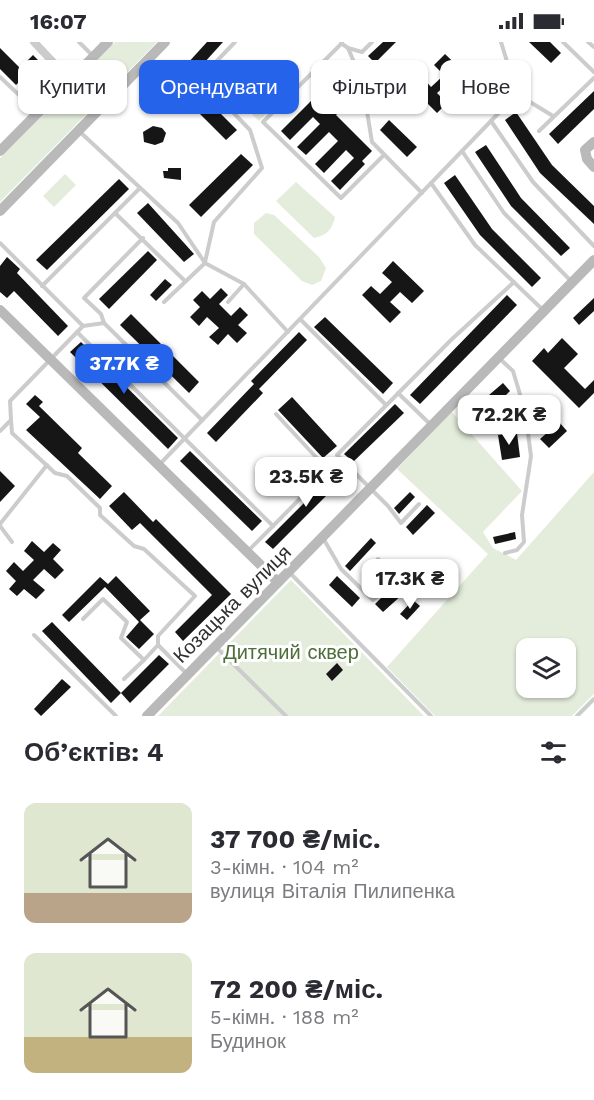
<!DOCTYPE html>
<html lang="uk">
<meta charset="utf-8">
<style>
body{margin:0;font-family:"Work Sans",sans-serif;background:#f2f2f3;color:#2b2b33;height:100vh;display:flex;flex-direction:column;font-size:22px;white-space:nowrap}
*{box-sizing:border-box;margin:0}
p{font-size:20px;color:#7c7c81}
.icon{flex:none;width:33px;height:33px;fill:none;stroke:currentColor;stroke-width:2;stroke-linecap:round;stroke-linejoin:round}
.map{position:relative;height:674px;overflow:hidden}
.details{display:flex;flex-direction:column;background:#fff;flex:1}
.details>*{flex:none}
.banner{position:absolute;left:18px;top:18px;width:558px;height:54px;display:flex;gap:12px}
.tools{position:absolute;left:516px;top:596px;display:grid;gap:12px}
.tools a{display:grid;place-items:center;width:60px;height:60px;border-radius:12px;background:#fff;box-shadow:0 2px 4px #0004;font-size:30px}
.price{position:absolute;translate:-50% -51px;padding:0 14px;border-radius:12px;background:#fff;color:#222;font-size:20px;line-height:39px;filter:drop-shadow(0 2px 3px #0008)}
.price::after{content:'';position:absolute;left:50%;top:36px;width:18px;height:14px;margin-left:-9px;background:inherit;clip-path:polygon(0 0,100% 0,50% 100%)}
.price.current{background:#2563eb;color:#fff}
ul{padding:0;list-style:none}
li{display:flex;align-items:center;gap:18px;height:150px;padding:0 24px}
li span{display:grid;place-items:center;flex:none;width:168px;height:120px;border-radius:12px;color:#555}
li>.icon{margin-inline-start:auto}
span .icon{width:72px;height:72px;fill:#fffc;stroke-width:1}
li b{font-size:26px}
h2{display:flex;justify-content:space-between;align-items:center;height:72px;padding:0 24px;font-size:26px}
.pill{padding:0 21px;border-radius:12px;background:#fff;box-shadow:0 2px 4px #0004;font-size:21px;line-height:54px}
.pill.current{background:#2563eb;color:#fff}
.status{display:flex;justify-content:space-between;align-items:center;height:42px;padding:0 30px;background:#fff;direction:ltr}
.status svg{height:16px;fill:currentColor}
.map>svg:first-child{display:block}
.green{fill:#e4eddc;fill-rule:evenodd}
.building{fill:#161616}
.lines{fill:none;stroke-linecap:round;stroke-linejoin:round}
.lane{stroke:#ccc;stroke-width:4}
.street{stroke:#ccc;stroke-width:8}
.secondary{stroke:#b9b9b9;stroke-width:10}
.labels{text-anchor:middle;stroke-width:6;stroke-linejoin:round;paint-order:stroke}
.street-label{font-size:20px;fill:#2f2f2f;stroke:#fff}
.park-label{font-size:20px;fill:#4d6e39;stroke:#fff}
</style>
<div class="status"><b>16:07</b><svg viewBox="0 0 49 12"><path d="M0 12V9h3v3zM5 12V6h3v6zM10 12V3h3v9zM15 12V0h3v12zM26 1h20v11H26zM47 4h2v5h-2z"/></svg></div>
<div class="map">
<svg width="594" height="674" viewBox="0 0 594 674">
<rect width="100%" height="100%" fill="#fff"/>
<g class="green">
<polygon points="115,0 157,0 0,160 0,116"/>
<polygon points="270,18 295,43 259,79 233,54"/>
<polygon points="65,132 76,143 54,165 43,154"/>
<path d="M 296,140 L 335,175 C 332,188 327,193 314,196 L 276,159 Z"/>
<polygon points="266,171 274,173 319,215 326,226 321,239 312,243 302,239 254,192 254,181"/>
<path d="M 451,369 L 522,449 L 483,490 L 493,506 L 516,518 L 594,430 L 594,652 L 572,674 L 435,674 L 387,625 L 488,512 L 397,427 ZM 526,606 L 566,606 L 566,645 L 526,645 Z"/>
<polygon points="291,538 424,674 158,674"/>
</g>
<g class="building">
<polygon points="207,0 223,0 185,42 176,34"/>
<polygon points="383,0 396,0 375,21 368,14"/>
<polygon points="529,0 550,0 561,11 551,21"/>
<polygon points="0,6 20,26 33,13 43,23 34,32 31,28 16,43 0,27"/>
<polygon points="445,12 471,37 459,48 450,39 437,51 447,61 437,71 411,45 422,35 431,45 444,33 434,23"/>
<polygon points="330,19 359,49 336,73 372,109 362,119 365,122 340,148 331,139 354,116 346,108 324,131 315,122 338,99 329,90 306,113 297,105 320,82 313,75 290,98 281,89 323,47 312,37"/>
<polygon points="594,49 594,67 558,102 549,92"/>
<polygon points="203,54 237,88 226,98 192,64"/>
<polygon points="516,70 552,123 594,164 594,182 540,131 505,78"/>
<polygon points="389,78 417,105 407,115 380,88"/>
<polygon points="153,84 162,86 166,91 163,100 155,103 144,100 143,90"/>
<polygon points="486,103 521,156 570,206 561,214 511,164 475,110"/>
<polygon points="241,112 253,123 201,175 189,163"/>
<polygon points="168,126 181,126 181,138 164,136 163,129 168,129"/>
<polygon points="455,133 492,187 541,236 532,245 480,193 444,141"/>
<polygon points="119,137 129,147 47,228 36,218"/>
<polygon points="148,161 194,212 184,220 137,171"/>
<polygon points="148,209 157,218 109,267 99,257"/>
<polygon points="7,215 20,227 17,231 68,284 58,294 14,249 7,256 0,250 0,224"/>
<polygon points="393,219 424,249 412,261 400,250 390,260 401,270 390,281 362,253 371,244 380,252 392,240 382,231"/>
<polygon points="165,237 172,243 156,259 150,253"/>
<polygon points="221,246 228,253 219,262 231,274 240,265 248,273 238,283 247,291 237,301 228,292 218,303 209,295 219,286 207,275 199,284 190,275 200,265 193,258 202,249 210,257"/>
<polygon points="507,253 517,263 420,362 410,353"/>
<polygon points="594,256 594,269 579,283 573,276"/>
<polygon points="131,272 199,340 189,351 120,283"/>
<polygon points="325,275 393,341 383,352 314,285"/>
<polygon points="299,290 307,298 259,347 263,351 216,400 207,391 254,342 251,339"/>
<polygon points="562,296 578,312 564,326 585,347 594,338 594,351 579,366 532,319 544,306 548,311"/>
<polygon points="81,300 178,396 168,407 70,310"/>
<polygon points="503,341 510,349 497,362 489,353"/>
<polygon points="35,353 43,360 39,364 82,406 78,411 112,444 100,457 26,388 40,375 26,362"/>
<polygon points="292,355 337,404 323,416 278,368"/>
<polygon points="395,362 404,371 353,420 344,412"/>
<polygon points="559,380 567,389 549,406 540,397"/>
<polygon points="517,391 520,415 502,418 498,393"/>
<polygon points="190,409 262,479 252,489 180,419"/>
<polygon points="339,426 347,433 273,507 265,500"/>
<polygon points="0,429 15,444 0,460"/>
<polygon points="124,450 153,480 156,477 231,552 183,599 175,590 212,553 140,481 132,488 109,464"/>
<polygon points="410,450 415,455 399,472 394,466"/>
<polygon points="427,463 435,471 413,493 406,485"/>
<polygon points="515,490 516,497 495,502 493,495"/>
<polygon points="371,496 376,501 350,529 345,524"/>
<polygon points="32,499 44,510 53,501 61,508 53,517 64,528 55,537 44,527 33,538 45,548 36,557 24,547 17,554 9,547 16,539 6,529 14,520 23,529 34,518 24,509"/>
<polygon points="116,534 150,569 140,578 154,592 139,607 126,595 139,580 105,545 69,580 62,573 100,535 108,542"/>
<polygon points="337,534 360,556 352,565 329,543"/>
<polygon points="390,547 394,552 399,548 403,552 383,570 375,562"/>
<polygon points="413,558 420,564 407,578 400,572"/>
<polygon points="52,580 121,651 111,661 42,589"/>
<polygon points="159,613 169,622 130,661 121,651"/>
<polygon points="337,621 343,628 332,639 326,632"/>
<polygon points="62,637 71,645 41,674 34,667"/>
</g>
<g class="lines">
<g class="lane">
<polyline points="79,0 93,14"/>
<polyline points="563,0 594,30"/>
<polyline points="588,0 594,5"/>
<polyline points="341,1 348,6 362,39 372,100 422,151"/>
<polyline points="342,1 263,80 341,156 384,113"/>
<polyline points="348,6 362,10 372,0"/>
<polyline points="150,17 187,50 235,0"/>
<polyline points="0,35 37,70"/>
<polyline points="200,36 250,88 262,126 214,180 205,220"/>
<polyline points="517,52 553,74"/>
<polyline points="497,60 503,66"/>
<polyline points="491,79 533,140 594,204"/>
<polyline points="79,89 178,181 205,221 164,260"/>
<polyline points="539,89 594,36"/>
<polyline points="462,109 504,171 571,239"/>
<polyline points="431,141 475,203 543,268"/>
<polyline points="115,171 185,239"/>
<polyline points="0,201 83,284 104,281 202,378"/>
<polyline points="205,221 244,242 228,260"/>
<polyline points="244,242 288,290"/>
<polyline points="42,244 140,146"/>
<polyline points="300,277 386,363"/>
<polyline points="104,281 101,272 84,256 143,196"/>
<polyline points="77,290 273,484 340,416 388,464 401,481 419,462"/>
<polyline points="499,316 513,329 525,369 531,414 522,473 524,500 517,508 505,511"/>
<polyline points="398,351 430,382"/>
<polyline points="276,372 328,428"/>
<polyline points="11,378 12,391 55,431 67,434 100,466 100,473 134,504 144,507 195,554 158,594 158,603 187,632"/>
<polyline points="0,389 11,378 10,359 83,284"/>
<polyline points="340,416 337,413 451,298 514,240"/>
<polyline points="159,423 517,52 501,0"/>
<polyline points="0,482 47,423"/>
<polyline points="0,484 12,500"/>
<polyline points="323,496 341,527 373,558 397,535 378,517"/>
<polyline points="248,509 273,484"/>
<polyline points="291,532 431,674"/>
<polyline points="83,577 103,557 127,580 121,596 144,618 158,603"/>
<polyline points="34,593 116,674"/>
<polyline points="216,605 286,674"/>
<polyline points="124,637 144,618"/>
<polyline points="577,674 594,657"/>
</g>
<polyline class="street" points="34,0 70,38"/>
<g class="secondary">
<polyline points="70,38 100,66"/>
<polyline points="594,100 585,108 587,117 594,125"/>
<polyline points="0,109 108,0"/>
<polyline points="0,169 165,0"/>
<polyline points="0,268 278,540"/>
<polyline points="147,674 594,218"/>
</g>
</g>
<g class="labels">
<g class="street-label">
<text transform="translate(232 562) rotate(-45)" y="7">Козацька вулиця</text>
</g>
<g class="park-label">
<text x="291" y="617">Дитячий сквер</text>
</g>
</g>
</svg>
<div class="tools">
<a><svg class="icon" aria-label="layers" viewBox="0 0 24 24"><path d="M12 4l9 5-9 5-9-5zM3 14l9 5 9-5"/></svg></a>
</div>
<b class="price current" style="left:124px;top:353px">37.7K ₴</b>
<b class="price" style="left:509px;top:404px">72.2K ₴</b>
<b class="price" style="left:306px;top:466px">23.5K ₴</b>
<b class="price" style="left:410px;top:568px">17.3K ₴</b>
<div class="banner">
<a class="pill">Купити</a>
<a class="pill current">Орендувати</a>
<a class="pill">Фільтри</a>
<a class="pill">Нове</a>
</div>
</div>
<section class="details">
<h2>Об’єктів: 4<svg class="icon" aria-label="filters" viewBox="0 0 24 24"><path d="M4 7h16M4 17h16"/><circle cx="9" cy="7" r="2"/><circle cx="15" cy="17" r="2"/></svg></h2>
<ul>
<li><span style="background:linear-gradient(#dfe7d0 75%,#b9a48a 0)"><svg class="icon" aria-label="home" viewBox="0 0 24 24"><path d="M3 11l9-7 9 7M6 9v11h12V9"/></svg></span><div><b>37 700 ₴/міс.</b><p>3-кімн. · 104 m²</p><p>вулиця Віталія Пилипенка</p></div></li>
<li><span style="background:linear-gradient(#dfe7d0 70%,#c2b280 0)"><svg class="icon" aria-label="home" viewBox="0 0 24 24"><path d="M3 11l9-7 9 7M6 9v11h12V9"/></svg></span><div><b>72 200 ₴/міс.</b><p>5-кімн. · 188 m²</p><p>Будинок</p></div></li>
</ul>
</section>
